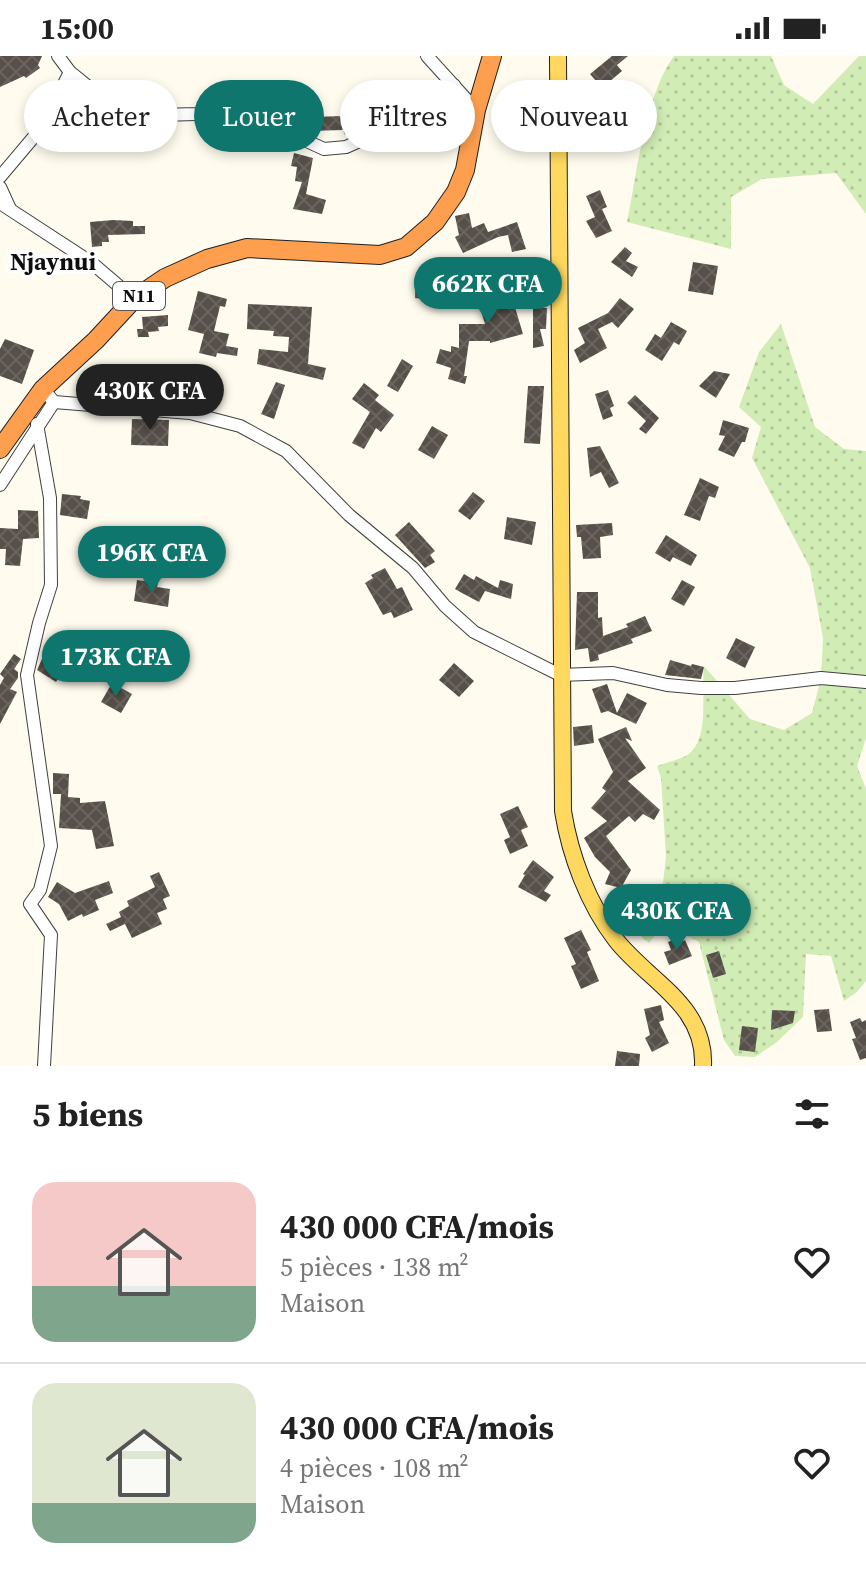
<!DOCTYPE html>
<html lang="fr">
<meta charset="utf-8">
<style>
body{margin:0;font-family:"Source Serif 4",serif;background:#f6f6f6;color:#222;height:100vh;display:flex;flex-direction:column;font-size:30px;white-space:nowrap}
*{box-sizing:border-box;margin:0}
p{font-size:26px;color:#767676}
.icon{flex:none;width:44px;height:44px;fill:none;stroke:currentColor;stroke-width:2;stroke-linecap:round;stroke-linejoin:round}
.map{position:relative;height:1010px;overflow:hidden}
.drawer{display:flex;flex-direction:column;background:#fff;flex:1}
.drawer>*{flex:none}
.top-card{position:absolute;left:24px;top:24px;width:818px;height:72px;display:flex;gap:16px}
.price{position:absolute;translate:-50% -68px;padding:0 18px;border-radius:28px;background:#0f766e;color:#fff;font-size:26px;line-height:52px;filter:drop-shadow(0 2px 4px #0008)}
.price::after{content:'';position:absolute;left:50%;top:48px;width:24px;height:18px;margin-left:-12px;background:inherit;clip-path:polygon(0 0,100% 0,50% 100%)}
.price.current{background:#222;color:#fff}
ul{padding:0;list-style:none}
li{display:flex;align-items:center;gap:24px;height:200px;padding:0 32px}
li+li{border-top:2px solid #e0e0e0}
li span{display:grid;place-items:center;flex:none;width:224px;height:160px;border-radius:24px;color:#555}
li>.icon{margin-inline-start:auto}
span .icon{width:96px;height:96px;fill:#fffc;stroke-width:1}
li b{font-size:34px}
h2{display:flex;justify-content:space-between;align-items:center;height:96px;padding:0 32px;font-size:34px}
.pill{padding:0 28px;border-radius:36px;background:#fff;box-shadow:0 4px 12px #0003;font-size:28px;line-height:72px}
.pill.current{background:#0f766e;color:#fff}
.status{display:flex;justify-content:space-between;align-items:center;height:56px;padding:0 40px;background:#fff;direction:ltr}
.status svg{height:22px;fill:currentColor}
.map>svg:first-child{display:block}
.grass{fill:url(#grass-dots)}
.building{fill:url(#building-cross-hatch)}
.lines{fill:none;stroke-linecap:round;stroke-linejoin:round}
.minor-casing{stroke:#414141;stroke-width:14}
.major-casing{stroke:#1f1f1f;stroke-width:18}
.highway-casing{stroke:#1f1f1f;stroke-width:20}
.minor{stroke:#fff;stroke-width:12}
.major{stroke:#ffd95f;stroke-width:16}
.highway{stroke:#fd9f4e;stroke-width:18}
.labels{text-anchor:middle;stroke-width:8;stroke-linejoin:round;paint-order:stroke}
.shield{fill:#fff;stroke:#565656;stroke-width:2}
.shield-label{font-size:18px;font-weight:bold;fill:#0e0e0e}
.quarter-label{font-size:24px;font-weight:bold;fill:#0e0e0e;stroke:#fff}
</style>
<div class="status"><b>15:00</b><svg viewBox="0 0 49 12"><path d="M0 12V9h3v3zM5 12V6h3v6zM10 12V3h3v9zM15 12V0h3v12zM26 1h20v11H26zM47 4h2v5h-2z"/></svg></div>
<div class="map">
<svg width="866" height="1010" viewBox="0 0 866 1010">
<defs>
<pattern id="grass-dots" width="8" height="8" patternUnits="userSpaceOnUse" patternTransform="scale(2)"><rect width="8" height="8" fill="#d1ecb5"/><path d="M2 2h.1M6 6h.1" fill="none" stroke="#b2c99a" stroke-width="1.8" stroke-linecap="round"/></pattern>
<pattern id="building-cross-hatch" width="8" height="8" patternUnits="userSpaceOnUse" patternTransform="scale(2)"><rect width="8" height="8" fill="#574f49"/><path d="M0 0l8 8M0 8l8-8" fill="none" stroke="#6a645f"/></pattern>
</defs>
<rect width="100%" height="100%" fill="#fffcef"/>
<g class="grass">
<path d="M 674,0 L 771,0 L 784,29 L 813,48 L 859,0 L 866,0 L 866,158 L 836,117 L 762,123 L 731,141 L 731,193 L 627,166 C 637,118 645,39 674,0 Z"/>
<path d="M 781,268 L 815,371 L 844,393 L 866,395 L 866,682 L 857,710 L 866,733 L 866,925 L 857,936 L 844,945 L 831,900 L 806,898 L 803,961 L 777,986 L 755,1001 L 735,1000 L 724,984 L 699,886 L 664,868 L 649,887 L 630,871 L 663,827 L 666,800 L 661,722 L 657,710 C 667,706 685,703 692,695 C 709,677 701,635 704,610 L 750,663 L 784,674 L 812,657 L 821,622 L 823,582 L 810,512 L 752,402 L 761,371 L 739,351 L 759,296 Z"/>
</g>
<g class="building">
<polygon points="0,0 42,0 38,9 40,12 26,22 24,20 0,31"/>
<polygon points="612,0 628,0 617,9 622,15 602,32 590,18"/>
<polygon points="627,33 639,45 618,68 626,77 607,94 594,76 589,80 584,72 616,50 613,48"/>
<polygon points="354,47 362,72 345,79 343,74 310,75 310,61 344,60 341,53"/>
<polygon points="425,58 435,70 414,86 404,74"/>
<polygon points="294,97 313,102 306,138 326,144 322,158 293,153 302,126 295,125 297,111 291,110"/>
<polygon points="600,134 607,151 602,153 612,175 596,182 586,165 595,161 586,140"/>
<polygon points="469,157 472,172 484,167 488,176 517,166 526,193 512,196 508,179 498,181 463,197 455,181 459,179 455,160"/>
<polygon points="113,164 133,165 133,170 145,170 145,178 108,179 109,186 102,186 102,190 92,191 90,166"/>
<polygon points="625,191 632,197 626,205 638,211 632,221 611,206"/>
<polygon points="693,206 718,210 713,239 688,235"/>
<polygon points="531,216 534,234 511,238 523,278 490,287 490,285 469,285 464,320 467,320 465,328 448,323 451,312 436,307 440,293 451,296 451,290 459,292 459,268 485,268 476,239 512,229 511,220"/>
<polygon points="416,219 433,220 431,244 415,242"/>
<polygon points="198,235 227,243 225,251 220,250 214,275 229,278 226,290 238,292 237,300 217,297 216,301 199,297 204,278 188,274"/>
<polygon points="620,242 634,253 618,272 612,266 598,273 607,292 580,307 574,294 585,287 578,272 608,257"/>
<polygon points="248,248 312,251 308,308 326,312 323,324 257,308 259,293 288,296 289,281 273,280 274,275 247,273"/>
<polygon points="533,252 547,252 546,273 540,273 544,290 533,292"/>
<polygon points="168,259 168,270 158,271 159,275 148,276 149,281 138,281 137,273 143,273 142,261"/>
<polygon points="671,266 687,275 679,289 674,286 662,305 645,294 655,278 661,282"/>
<polygon points="5,283 34,294 22,328 0,320 0,293"/>
<polygon points="402,303 413,310 398,336 387,330"/>
<polygon points="714,315 730,318 716,342 699,330"/>
<polygon points="276,326 285,329 274,363 261,358"/>
<polygon points="364,327 379,339 375,344 394,359 381,376 376,372 364,393 352,387 370,356 352,343"/>
<polygon points="528,330 544,330 540,388 524,387"/>
<polygon points="608,334 614,350 610,352 613,360 603,364 595,338"/>
<polygon points="635,339 659,362 646,378 639,373 646,365 627,347"/>
<polygon points="132,363 169,364 168,390 131,389"/>
<polygon points="723,364 749,372 745,386 742,386 734,401 718,394 725,380 719,379"/>
<polygon points="432,370 448,379 434,403 418,394"/>
<polygon points="600,390 619,427 609,432 601,416 590,421 587,392"/>
<polygon points="700,422 719,431 715,442 709,440 700,465 684,459"/>
<polygon points="473,436 485,445 470,464 458,455"/>
<polygon points="62,438 81,440 80,443 90,445 87,463 60,459"/>
<polygon points="18,454 38,455 39,482 23,483 20,510 5,509 6,493 0,493 0,472 18,473"/>
<polygon points="507,461 536,466 532,489 504,483"/>
<polygon points="409,466 435,495 430,499 435,506 425,512 395,479"/>
<polygon points="612,467 613,479 600,481 601,502 583,503 581,481 577,481 576,469"/>
<polygon points="666,479 697,499 691,510 673,501 670,506 655,497"/>
<polygon points="385,512 397,533 402,531 413,554 394,562 391,556 383,559 365,527 373,522 371,519"/>
<polygon points="464,518 474,524 476,520 498,532 500,524 513,528 511,543 485,535 479,546 462,537 455,533"/>
<polygon points="137,524 158,527 157,531 170,533 168,551 134,545"/>
<polygon points="682,524 695,531 684,550 671,543"/>
<polygon points="577,536 598,536 598,562 602,561 603,580 628,571 626,568 645,560 652,575 631,583 633,587 598,599 599,604 590,606 588,592 575,594"/>
<polygon points="736,582 755,591 745,612 726,602"/>
<polygon points="46,594 68,607 56,626 37,614"/>
<polygon points="14,598 21,603 14,613 18,616 18,622 10,633 17,636 0,668 0,629 4,622 0,618"/>
<polygon points="670,604 691,610 692,608 704,611 701,623 665,619"/>
<polygon points="454,607 474,625 459,641 439,624"/>
<polygon points="112,627 132,638 121,657 101,646"/>
<polygon points="607,628 617,657 627,637 647,647 636,668 608,655 601,657 592,633"/>
<polygon points="592,669 594,687 574,690 573,671"/>
<polygon points="626,671 632,685 625,682 646,712 628,725 660,754 654,764 643,758 635,766 629,760 606,780 631,814 621,832 605,828 610,816 595,801 584,782 607,765 591,752 606,735 602,732 613,716 598,683"/>
<polygon points="53,717 69,718 68,741 80,742 80,747 105,745 114,790 96,793 92,774 59,772 61,738 53,738"/>
<polygon points="518,750 528,771 521,774 528,790 510,798 504,784 510,781 500,758"/>
<polygon points="533,804 554,821 544,835 551,839 546,846 518,831 525,819 523,818"/>
<polygon points="159,816 170,840 163,843 167,853 157,857 162,868 132,882 125,868 110,875 106,868 121,861 119,856 129,850 127,845 155,831 150,820"/>
<polygon points="109,825 113,837 95,844 99,854 83,861 82,858 68,865 59,848 48,841 57,826 75,837"/>
<polygon points="581,874 591,894 587,896 599,925 581,933 571,910 576,908 564,882"/>
<polygon points="678,882 680,886 685,884 692,900 669,909 664,896 671,894 668,886"/>
<polygon points="719,895 726,918 713,922 706,899"/>
<polygon points="661,949 664,964 659,966 669,987 652,996 645,982 650,979 644,953"/>
<polygon points="829,953 832,975 817,976 814,954"/>
<polygon points="772,954 795,955 793,967 771,974"/>
<polygon points="860,962 862,966 866,964 866,1002 860,1004 852,983 856,982 850,966"/>
<polygon points="742,970 758,972 755,996 739,994"/>
<polygon points="617,995 640,998 639,1010 615,1010"/>
</g>
<g class="lines">
<defs>
<g id="minor">
<polyline points="58,0 70,16 124,60 196,58 240,48 277,58 298,81 324,93 346,91 386,73 454,29"/>
<polyline points="427,0 476,54"/>
<polyline points="0,121 43,70 70,16"/>
<polyline points="0,131 10,153"/>
<polyline points="0,147 92,207 134,243"/>
<polyline points="43,333 54,346 190,357 240,370 286,395 349,459 413,512 445,550 474,576 560,619 613,617 667,629 701,632 735,632 821,622 866,626"/>
<polyline points="37,368 50,442 51,529 39,567 27,619 51,790 40,834 30,848 51,879 44,1010"/>
<polyline points="0,429 54,346"/>
</g>
<path id="major" d="M 558,0 L 563,755 C 570,799 588,848 616,884 C 648,925 706,949 703,1010"/>
<polyline id="highway" points="0,393 43,333 96,284 134,243 165,222 207,203 247,192 380,199 406,191 435,166 456,136 465,114 476,54 492,0"/>
</defs>
<use href="#minor" class="minor-casing"/>
<use href="#major" class="major-casing"/>
<use href="#highway" class="highway-casing"/>
<use href="#minor" class="minor"/>
<use href="#major" class="major"/>
<use href="#highway" class="highway"/>
</g>
<g class="labels">
<rect class="shield" x="113" y="226" width="52" height="28" rx="6"/>
<g class="shield-label">
<text x="139" y="246">N11</text>
</g>
<g class="quarter-label">
<text x="53" y="214">Njaynui</text>
</g>
</g>
</svg>
<b class="price" style="left:488px;top:269px">662K CFA</b>
<b class="price current" style="left:150px;top:376px">430K CFA</b>
<b class="price" style="left:152px;top:538px">196K CFA</b>
<b class="price" style="left:116px;top:642px">173K CFA</b>
<b class="price" style="left:677px;top:896px">430K CFA</b>
<div class="top-card">
<a class="pill">Acheter</a>
<a class="pill current">Louer</a>
<a class="pill">Filtres</a>
<a class="pill">Nouveau</a>
</div>
</div>
<section class="drawer">
<h2>5 biens<svg class="icon" aria-label="filters" viewBox="0 0 24 24"><path d="M4 7h16M4 17h16"/><circle cx="9" cy="7" r="2"/><circle cx="15" cy="17" r="2"/></svg></h2>
<ul>
<li><span style="background:linear-gradient(#f6c9c9 65%,#7fa58c 0)"><svg class="icon" aria-label="home" viewBox="0 0 24 24"><path d="M3 11l9-7 9 7M6 9v11h12V9"/></svg></span><div><b>430 000 CFA/mois</b><p>5 pièces · 138 m²</p><p>Maison</p></div><svg class="icon" aria-label="heart" viewBox="0 0 24 24"><path d="M12 20l-8-8c-3-5 5-10 8-4 3-6 11-1 8 4z"/></svg></li>
<li><span style="background:linear-gradient(#dfe7d0 75%,#7fa58c 0)"><svg class="icon" aria-label="home" viewBox="0 0 24 24"><path d="M3 11l9-7 9 7M6 9v11h12V9"/></svg></span><div><b>430 000 CFA/mois</b><p>4 pièces · 108 m²</p><p>Maison</p></div><svg class="icon" aria-label="heart" viewBox="0 0 24 24"><path d="M12 20l-8-8c-3-5 5-10 8-4 3-6 11-1 8 4z"/></svg></li>
</ul>
</section>
